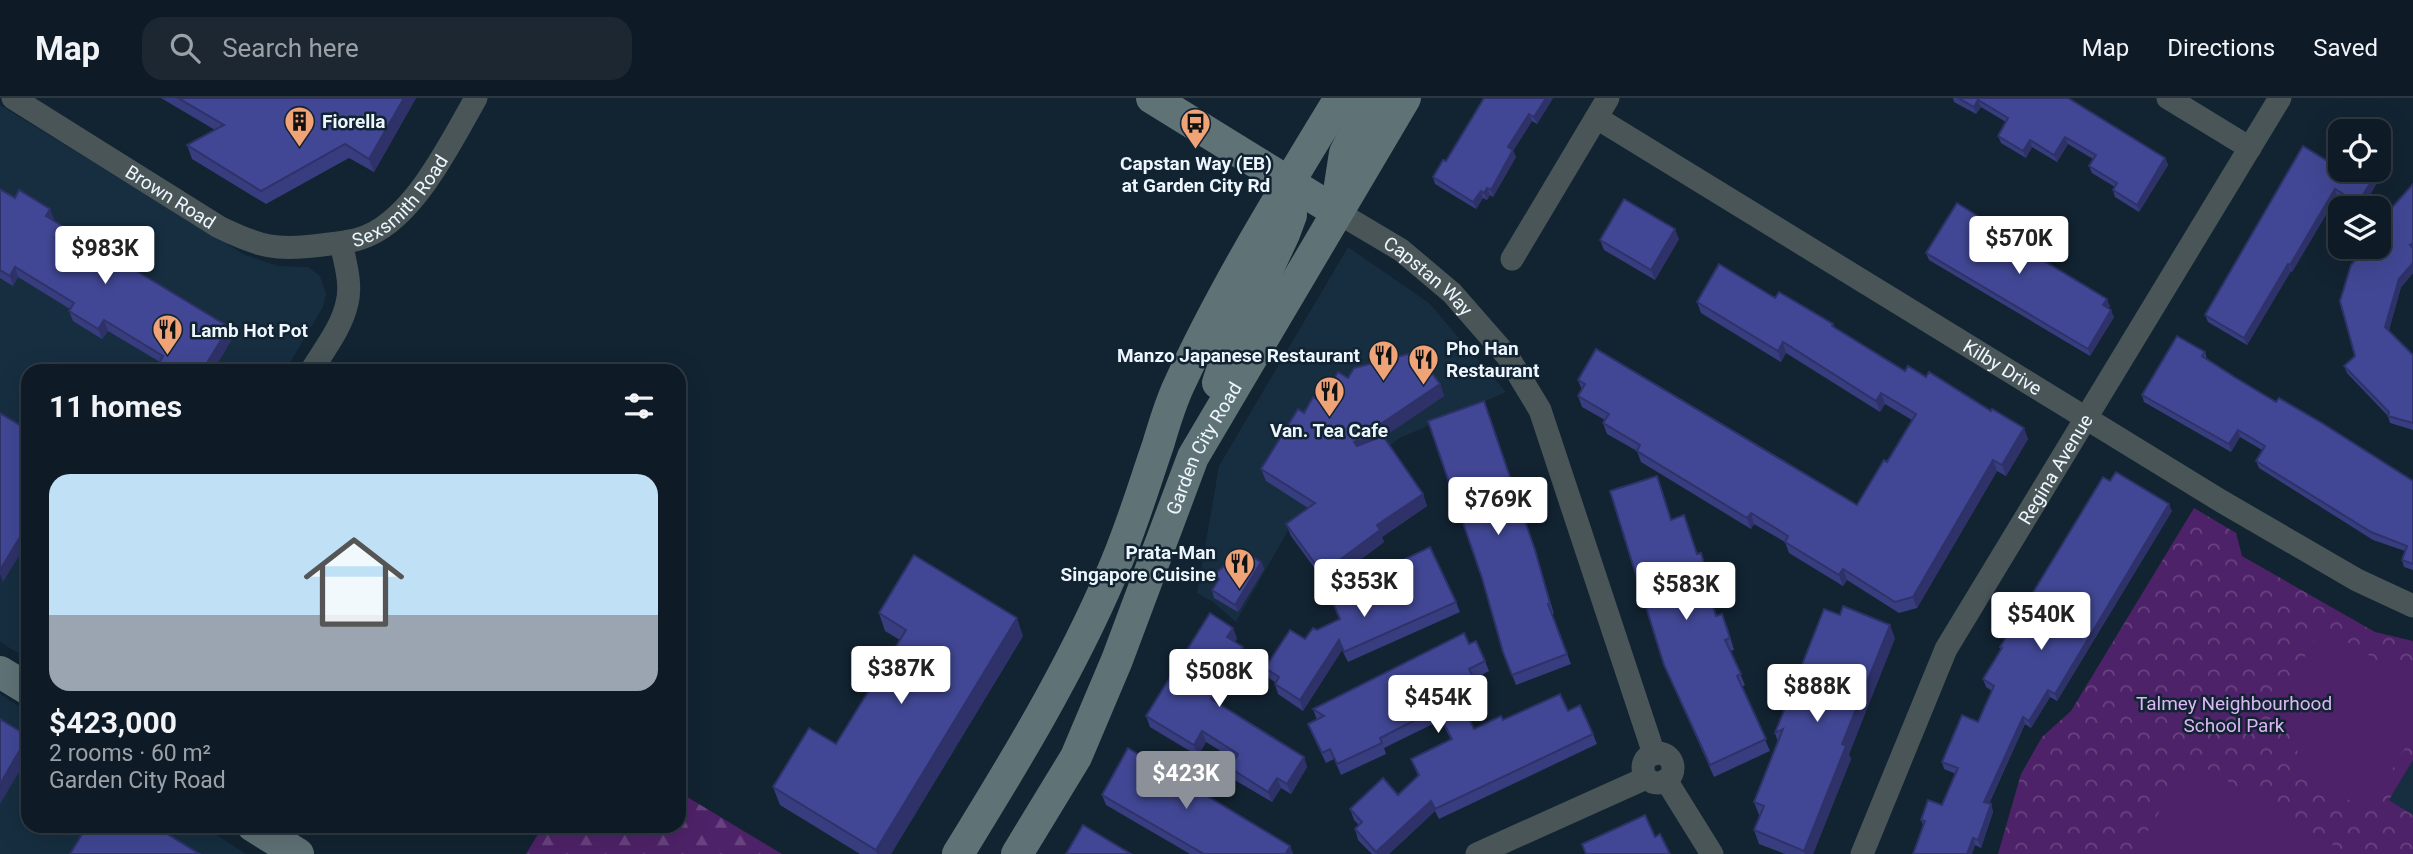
<!DOCTYPE html>
<meta charset="utf-8">
<style>
body{margin:0;font-family:Roboto,sans-serif;background:#1c2732;color:#f1f3f6;height:100vh;display:flex;flex-direction:column;font-size:26px;white-space:nowrap}
*{box-sizing:border-box;margin:0}
p{font-size:23px;color:#9ba1a7}
.icon{flex:none;width:38px;height:38px;fill:none;stroke:currentColor;stroke-width:2;stroke-linecap:round;stroke-linejoin:round}
.map{position:relative;flex:1;overflow:hidden}
.sheet{position:absolute;left:21px;top:266px;width:665px;height:469px;display:flex;flex-direction:column;background:#0e1a25;border-radius:21px;box-shadow:0 7px 28px #0002,0 0 0 2px #2e3842}
.sheet>*{flex:none}
.tools{position:absolute;left:2328px;top:21px;display:grid;gap:14px}
.tools a{display:grid;place-items:center;width:63px;height:63px;border-radius:14px;background:#0e1a25;box-shadow:0 7px 28px #0002,0 0 0 2px #2e3842;font-size:35px}
.price{position:absolute;translate:-50% -60px;padding:0 16px;border-radius:7px;background:#fff;color:#222;font-size:23px;line-height:46px;filter:drop-shadow(0 2px 4px #0008)}
.price::after{content:'';position:absolute;left:50%;top:42px;width:21px;height:16px;margin-left:-10px;background:inherit;clip-path:polygon(0 0,100% 0,50% 100%)}
.price.current{background:#8c9099;color:#fff}
ul{padding:0;list-style:none}
li{display:grid;align-content:center;gap:14px;height:371px;padding:0 28px}
li span{display:grid;place-items:center;height:217px;border-radius:21px;color:#555}
li>.icon{margin-inline-start:auto}
span .icon{width:126px;height:126px;fill:#fffc;stroke-width:1}
li b{font-size:30px}
h2{display:flex;justify-content:space-between;align-items:center;height:84px;padding:0 28px;font-size:30px}
header{display:flex;align-items:center;gap:42px;box-sizing:border-box;height:98px;padding:0 35px;background:#0e1a25;border-bottom:2px solid #2e3842}
header strong{font-size:33px}
nav{display:flex;gap:38px;margin-inline-start:auto;font-size:24px}
.search{width:490px;height:63px;background:#1c2732;display:flex;align-items:center;gap:18px;box-sizing:border-box;padding:0 24px;border-radius:21px;color:#9ba1a7;font-size:26px}
.map>svg:first-child{display:block}
.built{fill:#162e40}
.forest{fill:url(#forest-firs)}
.park{fill:url(#park-crowns)}
.pitch{fill:#4e2268}
.lines{fill:none;stroke-linecap:round;stroke-linejoin:round}
.street{stroke:#495557;stroke-width:23}
.secondary{stroke:#5f7276;stroke-width:32}
.wall{fill:#383d7f}
.shaded-wall{fill:#2e3268}
.building{fill:#414794;stroke:#2e3268;stroke-width:2}
.labels{text-anchor:middle;stroke-width:5;stroke-linejoin:round;paint-order:stroke}
.poi-label{font-size:19px;font-weight:bold;fill:#edf6fe;stroke:#122331;text-anchor:start}
.street-label{font-size:19px;fill:#edf6fe;stroke:#122331}
.park-label{font-size:19px;fill:#dbb7f5;stroke:#122331}
</style>
<header>
<strong>Map</strong>
<div class="search"><svg class="icon" aria-label="search" viewBox="0 0 24 24"><circle cx="10" cy="10" r="6"/><path d="M15 15l6 6"/></svg>Search here</div>
<nav><a>Map</a><a>Directions</a><a>Saved</a></nav>
</header>
<div class="map">
<svg width="2413" height="756" viewBox="0 0 2413 756">
<defs>
<pattern id="forest-firs" width="22" height="20" patternUnits="userSpaceOnUse" patternTransform="scale(1.75)"><rect width="22" height="20" fill="#4e2268"/><path d="M5 1l3.5 6h-7zM16 11l3.5 6h-7z" fill="#68437f"/></pattern>
<pattern id="park-crowns" width="20" height="18" patternUnits="userSpaceOnUse" patternTransform="scale(1.75)"><rect width="20" height="18" fill="#4e2268"/><path d="M2 6a3 3 0 1 1 6 0M12 15a3 3 0 1 1 6 0" fill="none" stroke="#68437f"/></pattern>
</defs>
<rect width="100%" height="100%" fill="#122331"/>
<g class="built">
<polygon points="0,7 245,157 278,168 308,169 320,178 326,196 323,209 285,273 28,273 28,561 0,544"/>
<polygon points="1348,149 1429,205 1506,294 1400,340 1297,417 1236,524 1213,504 1197,495 1219,368"/>
<polygon points="0,596 28,614 28,728 203,728 246,756 0,756"/>
<polygon points="2413,662 2413,717 2389,702"/>
</g>
<polygon class="forest" points="679,694 782,756 526,756 543,728 679,728"/>
<polygon class="park" points="2194,410 2236,435 2242,458 2375,534 2413,543 2413,662 2389,702 2413,717 2413,756 1998,756 2021,676 2042,639 2071,613"/>
<g class="pitch">
<polygon points="2322,529 2413,584 2413,637 2367,712 2319,685 2293,647 2286,608 2298,570"/>
<polygon points="2191,661 2348,756 2134,756"/>
</g>
<g class="lines">
<g class="street">
<path id="s1" d="M 13,0 L 219,129 C 260,149 276,153 322,147 C 337,145 355,144 369,137 C 416,116 451,44 476,0"/>
<polyline points="2168,0 2250,50"/>
<path id="s2" d="M 1597,20 L 2221,403 L 2357,482 L 2413,508"/>
<path id="s3" d="M 1337,114 L 1401,152 L 1452,195 L 1508,259 L 1540,312 L 1654,656"/>
<polyline points="1512,161 1608,0"/>
<path d="M 311,273 C 324,252 342,229 347,205 C 352,186 345,164 341,145"/>
<circle cx="1658" cy="670" r="15"/>
<polyline points="1666,682 1712,756"/>
<polyline points="1477,756 1646,680"/>
<path id="s4" d="M 1862,756 L 1946,551 L 2280,0"/>
</g>
<g class="secondary">
<polyline points="1152,0 1337,114"/>
<polyline points="1338,100 1345,55 1372,0"/>
<polyline points="1218,285 1226,260 1284,136 1291,117 1290,97"/>
<polyline points="0,574 28,591"/>
<polyline points="253,728 298,756"/>
<path d="M 958,756 C 1014,665 1069,575 1111,477 C 1130,435 1143,390 1158,347 C 1164,327 1170,306 1179,287 C 1225,187 1283,94 1340,0"/>
<path id="s5" d="M 1017,756 L 1076,659 L 1117,562 L 1193,359 L 1405,0"/>
</g>
</g>
<g class="wall">
<polygon points="161,0 416,0 374,74 349,60 266,106 192,61 187,47 215,32"/>
<polygon points="1553,0 1537,26 1532,23 1513,53 1516,59 1493,99 1490,97 1487,102 1483,100 1476,111 1435,86 1433,79 1446,63"/>
<polygon points="1953,0 2068,0 2165,60 2168,67 2139,114 2115,99 2113,92 2115,89 2092,75 2089,68 2093,61 2068,46 2057,64 2032,49 2026,60 2001,45 1998,38 2006,24 1981,9 1976,16 1954,4"/>
<polygon points="2329,64 2386,70 2362,110 2357,110 2337,98 2292,174 2291,173 2247,247 2208,224 2205,217"/>
<polygon points="2413,86 2413,175 2401,189 2389,232 2413,257 2413,332 2390,325 2388,318 2347,275 2344,268 2355,258 2389,123 2386,116"/>
<polygon points="0,91 54,121 53,122 229,229 233,239 213,273 161,273 158,267 160,264 108,233 102,241 73,223 69,213 70,211 18,179 13,188 0,180"/>
<polygon points="1679,141 1655,182 1604,152 1600,142"/>
<polygon points="2010,142 2110,208 2108,210 2114,219 2090,258 1929,162 1926,155"/>
<polygon points="1775,200 1833,226 1835,230 1905,273 2028,341 2006,378 1997,373 1917,510 1899,515 1847,482 1843,488 1789,455 1785,444 1754,426 1751,431 1641,364 1637,353 1607,336 1603,325 1605,322 1582,309 1578,298 1582,292 1578,282 1857,407 1887,364 1912,322 1885,306 1880,314 1786,255 1781,264 1701,215 1697,204"/>
<polygon points="2205,254 2207,261 2236,280 2413,383 2413,472 2404,469 2402,462 2405,453 2373,442 2259,370 2256,363 2262,352 2240,339 2231,354 2144,304 2142,297"/>
<polygon points="1348,280 1440,286 1444,298 1383,339 1423,396 1427,408 1382,439 1384,444 1327,487 1291,438 1286,426 1308,410 1266,383 1261,371 1304,315"/>
<polygon points="2110,383 2172,413 2057,603 2050,599 2031,630 2025,626 1989,706 1991,706 1993,714 1981,750 1975,747 1972,756 1913,756 1923,727 1921,722 1942,707 1956,676 1944,671 1942,664 1978,624 1992,593 1986,589 1983,581 2001,552 2000,549"/>
<polygon points="1672,421 1697,456 1701,455 1712,487 1707,488 1717,518 1727,528 1734,552 1730,553 1745,587 1742,589 1770,653 1714,679 1664,567"/>
<polygon points="1538,462 1554,516 1552,516 1571,566 1516,587 1503,554 1482,480"/>
<polygon points="1261,464 1264,471 1238,514 1214,500 1212,492 1216,485 1212,478"/>
<polygon points="1387,470 1456,504 1460,514 1348,564 1342,552 1303,613 1278,596 1275,586 1276,585 1269,580 1265,570 1317,532 1340,521 1333,505 1390,479"/>
<polygon points="879,515 1023,538 891,756 860,756 780,707 773,689 836,646 900,542 885,533"/>
<polygon points="1237,540 1235,544 1247,560 1218,605 1304,659 1307,669 1291,696 1281,690 1272,704 1233,681 1230,670 1235,662 1206,644 1198,658 1150,629 1146,618"/>
<polygon points="1895,540 1849,656 1851,661 1813,756 1785,756 1759,746 1754,732 1760,718 1759,717 1754,704 1778,644 1775,635"/>
<polygon points="1485,563 1489,573 1474,581 1479,595 1460,604 1474,631 1503,622 1568,613 1593,636 1597,646 1439,721 1435,713 1389,756 1372,756 1358,742 1355,731 1359,727 1354,722 1350,711 1398,697 1418,678 1411,661 1451,642 1441,622 1384,650 1386,656 1341,677 1334,661 1326,665 1312,636 1308,626 1317,622 1313,611"/>
<polygon points="1102,697 1290,748 1293,756 1190,756 1106,707"/>
</g>
<g class="shaded-wall">
<polygon points="404,0 416,0 374,74 369,61"/>
<polygon points="1546,0 1553,0 1537,26 1534,19"/>
<polygon points="1978,2 1981,9 1976,16 1974,9"/>
<polygon points="1529,16 1532,23 1513,53 1516,59 1493,99 1491,92 1508,49"/>
<polygon points="2065,39 2068,46 2057,64 2054,57"/>
<polygon points="2030,42 2032,49 2026,60 2023,53"/>
<polygon points="2165,60 2168,67 2139,114 2137,107"/>
<polygon points="2384,63 2386,70 2362,110 2360,110 2358,105"/>
<polygon points="1487,90 1490,97 1487,102 1484,95"/>
<polygon points="2335,91 2337,98 2292,174 2290,167"/>
<polygon points="1481,93 1483,100 1476,111 1473,104"/>
<polygon points="50,111 54,121 49,128 46,118"/>
<polygon points="1675,131 1679,141 1655,182 1651,172"/>
<polygon points="2413,165 2413,175 2401,189 2388,236 2385,229 2399,181"/>
<polygon points="2288,166 2291,173 2247,247 2244,240"/>
<polygon points="15,169 18,179 13,188 10,178"/>
<polygon points="2107,201 2110,208 2106,214 2103,207"/>
<polygon points="2111,212 2114,219 2090,258 2088,251"/>
<polygon points="104,222 108,233 102,241 98,231"/>
<polygon points="229,229 233,239 213,273 202,273"/>
<polygon points="1783,244 1786,255 1781,264 1778,253"/>
<polygon points="1440,286 1444,298 1359,356 1354,344"/>
<polygon points="1881,295 1885,306 1880,314 1876,303"/>
<polygon points="2024,330 2028,341 2006,378 2002,367"/>
<polygon points="2238,332 2240,339 2231,354 2229,346"/>
<polygon points="1993,362 1997,373 1917,510 1913,499"/>
<polygon points="1423,396 1427,408 1382,439 1384,444 1327,487 1322,475 1377,427"/>
<polygon points="2169,406 2172,413 2057,603 2055,596"/>
<polygon points="1751,415 1754,426 1751,431 1747,420"/>
<polygon points="28,426 28,443 3,484 0,476 0,472"/>
<polygon points="1261,464 1264,471 1238,514 1235,507"/>
<polygon points="1843,471 1847,482 1843,488 1839,477"/>
<polygon points="1017,520 1023,538 891,756 877,756 876,752"/>
<polygon points="1890,527 1895,540 1849,656 1851,661 1813,756 1805,756 1804,753 1842,646"/>
<polygon points="1233,530 1237,540 1231,550 1227,539"/>
<polygon points="1339,542 1342,552 1303,613 1300,602"/>
<polygon points="1243,549 1247,560 1214,611 1211,601"/>
<polygon points="2048,592 2050,599 2031,630 2029,623"/>
<polygon points="2023,619 2025,626 1986,711 1984,704"/>
<polygon points="1202,633 1206,644 1198,658 1194,647"/>
<polygon points="28,639 28,659 0,706 0,686"/>
<polygon points="1304,659 1307,669 1291,696 1287,686"/>
<polygon points="1277,680 1281,690 1272,704 1268,694"/>
<polygon points="1431,703 1435,713 1389,756 1377,756 1376,754"/>
<polygon points="1991,706 1993,714 1981,750 1978,742"/>
<polygon points="1973,740 1975,747 1972,756 1967,756"/>
<polygon points="1290,748 1293,756 1286,756 1286,755"/>
</g>
<g class="building">
<polygon points="178,0 404,0 369,61 345,46 261,93 187,47 224,27"/>
<polygon points="1484,0 1546,0 1534,19 1529,16 1508,49 1513,52 1491,92 1487,90 1484,95 1481,93 1473,104 1433,79 1443,62 1446,63"/>
<polygon points="1958,0 2068,0 2165,60 2137,107 2113,92 2117,85 2089,68 2096,57 2065,39 2054,57 2030,42 2023,53 1998,38 2008,20 1978,2 1974,9"/>
<polygon points="2340,46 2340,72 2378,72 2378,60 2384,63 2358,105 2335,91 2290,167 2288,166 2244,240 2205,217 2303,48 2329,64"/>
<polygon points="2413,86 2413,145 2410,147 2413,150 2413,165 2399,181 2385,229 2413,257 2413,325 2388,318 2389,314 2344,268 2355,258 2340,203 2351,167 2367,149 2378,149 2378,135 2391,121 2386,116"/>
<polygon points="0,91 15,100 19,92 50,111 46,118 229,229 202,273 169,273 158,267 163,258 104,222 98,231 69,213 74,205 15,169 10,178 0,172"/>
<polygon points="1624,101 1675,131 1651,172 1600,142"/>
<polygon points="1957,105 2008,137 2006,140 2107,201 2103,207 2111,212 2088,251 1926,155"/>
<polygon points="1719,166 1775,200 1779,194 1833,226 1832,228 1905,273 1908,268 1926,279 1929,274 1991,313 1992,311 2024,330 2002,367 1993,362 1913,499 1895,504 1843,471 1839,477 1785,444 1788,438 1751,415 1747,420 1637,353 1640,347 1603,325 1609,316 1578,298 1585,286 1578,282 1596,251 1857,407 1884,362 1887,364 1916,316 1881,295 1876,303 1783,244 1778,253 1697,204"/>
<polygon points="2177,238 2205,254 2202,258 2236,280 2276,304 2279,300 2322,325 2413,383 2413,466 2402,462 2407,448 2371,434 2256,363 2265,348 2238,332 2229,346 2142,297"/>
<polygon points="1416,254 1440,286 1354,344 1357,348 1383,338 1423,396 1377,427 1380,432 1322,475 1286,426 1315,405 1261,371 1298,311 1304,315 1313,299 1320,303 1338,274 1348,280 1354,270"/>
<polygon points="1484,303 1535,452 1550,505 1548,506 1567,556 1512,577 1503,554 1482,480 1428,323"/>
<polygon points="0,315 28,332 28,426 0,472"/>
<polygon points="2116,374 2169,406 2055,596 2048,592 2029,623 2023,619 1984,704 1991,706 1978,742 1973,740 1967,756 1913,756 1925,723 1921,722 1928,702 1942,707 1958,670 1942,664 1962,617 1978,624 1994,588 1983,581 2002,550 2000,549 2103,379 2110,383"/>
<polygon points="1657,378 1671,422 1684,417 1697,456 1701,455 1707,476 1703,477 1716,518 1722,516 1730,540 1725,542 1741,576 1737,578 1766,641 1710,667 1664,567 1610,393"/>
<polygon points="1430,449 1456,504 1344,554 1339,542 1300,602 1275,586 1279,579 1265,570 1290,532 1305,541 1313,530 1317,532 1340,521 1333,505 1391,478 1387,470"/>
<polygon points="1243,453 1261,464 1235,507 1212,492 1219,481 1212,478"/>
<polygon points="914,457 1017,520 876,752 773,689 809,630 836,646 906,532 879,515"/>
<polygon points="1843,508 1890,527 1842,646 1846,648 1804,753 1754,732 1764,708 1754,704 1783,631 1775,635 1824,511 1840,517"/>
<polygon points="1210,515 1233,530 1227,539 1243,549 1211,601 1304,659 1287,686 1277,680 1268,694 1230,670 1238,656 1202,633 1194,647 1146,618"/>
<polygon points="1464,535 1469,546 1476,543 1485,563 1469,571 1476,585 1456,594 1474,631 1501,618 1503,622 1560,596 1568,613 1580,607 1593,636 1435,711 1431,703 1376,754 1355,731 1362,724 1350,711 1383,680 1398,697 1419,677 1411,661 1452,641 1443,624 1460,609 1440,618 1437,611 1380,640 1382,645 1337,666 1330,651 1322,655 1308,626 1324,618 1313,611"/>
<polygon points="0,621 28,638 0,686"/>
<polygon points="1128,650 1290,748 1286,755 1287,756 1204,756 1102,697"/>
<polygon points="1645,717 1655,739 1660,736 1670,756 1586,756 1582,746"/>
<polygon points="1083,727 1131,756 1066,756"/>
<polygon points="87,728 154,728 200,756 70,756"/>
</g>
<defs>
<symbol id="building-pin" viewBox="-11 -11 22 30"><path d="M0 17L-7.5 6A9.5 9.5 0 1 1 7.5 6Z" fill="#efa376" stroke="#122331"/><path d="M-4-6H4V6H1V3H-1V6H-4ZM-2.5-4.3h1.7v1.8h-1.7ZM.8-4.3h1.7v1.8H.8ZM-2.5-1h1.7V.8h-1.7ZM.8-1h1.7V.8H.8Z" fill="#111"/></symbol>
<symbol id="bus-pin" viewBox="-11 -11 22 30"><path d="M0 17L-7.5 6A9.5 9.5 0 1 1 7.5 6Z" fill="#efa376" stroke="#122331"/><path d="M-5-6H5V4H4V6H2V4H-2V6H-4V4H-5ZM-3.5-4V0h7V-4ZM-3.5 1.2v1.5H-2V1.2ZM2 1.2v1.5H3.5V1.2Z" fill="#111"/></symbol>
<symbol id="restaurant-pin" viewBox="-11 -11 22 30"><path d="M0 17L-7.5 6A9.5 9.5 0 1 1 7.5 6Z" fill="#efa376" stroke="#122331"/><path d="M-5-6h1v4h1v-4h1v4h1v-4h1v5L-1.5 .5V6h-2V.5L-5-1ZM5-6V6H3V1.5H1.5Q1.5-4 5-6Z" fill="#111"/></symbol>
</defs>
<g fill-rule="evenodd">
<use href="#building-pin" x="282" y="6" width="35" height="47"/>
<use href="#bus-pin" x="1178" y="8" width="35" height="47"/>
<use href="#restaurant-pin" x="150" y="214" width="35" height="47"/>
<use href="#restaurant-pin" x="1366" y="240" width="35" height="47"/>
<use href="#restaurant-pin" x="1406" y="244" width="35" height="47"/>
<use href="#restaurant-pin" x="1312" y="276" width="35" height="47"/>
<use href="#restaurant-pin" x="1222" y="448" width="35" height="47"/>
</g>
<g class="labels">
<g class="poi-label">
<text x="322" y="30">Fiorella</text>
<text x="1196" y="72" text-anchor="middle">Capstan Way (EB)<tspan x="1196" dy="22">at Garden City Rd</tspan></text>
<text x="191" y="239">Lamb Hot Pot</text>
<text x="1446" y="257">Pho Han<tspan x="1446" dy="22">Restaurant</tspan></text>
<text x="1360" y="264" text-anchor="end">Manzo Japanese Restaurant</text>
<text x="1329" y="339" text-anchor="middle">Van. Tea Cafe</text>
<text x="1216" y="461" text-anchor="end">Prata-Man<tspan x="1216" dy="22">Singapore Cuisine</tspan></text>
</g>
<g class="street-label">
<text dy="7" stroke="none"><textPath href="#s1" startOffset="444">Sexsmith Road</textPath></text>
<text dy="7" stroke="none"><textPath href="#s1" startOffset="186">Brown Road</textPath></text>
<text dy="7" stroke="none"><textPath href="#s3" startOffset="112">Capstan Way</textPath></text>
<text dy="7" stroke="none"><textPath href="#s2" startOffset="476">Kilby Drive</textPath></text>
<text dy="7" stroke="none"><textPath href="#s5" startOffset="448">Garden City Road</textPath></text>
<text dy="7" stroke="none"><textPath href="#s4" startOffset="432">Regina Avenue</textPath></text>
</g>
<g class="park-label">
<text x="2234" y="612">Talmey Neighbourhood<tspan x="2234" dy="22">School Park</tspan></text>
</g>
</g>
</svg>
<div class="tools">
<a><svg class="icon" aria-label="locate" viewBox="0 0 24 24"><circle cx="12" cy="12" r="6"/><path d="M12 2v4M12 18v4M2 12h4M18 12h4"/></svg></a>
<a><svg class="icon" aria-label="layers" viewBox="0 0 24 24"><path d="M12 4l9 5-9 5-9-5zM3 14l9 5 9-5"/></svg></a>
</div>
<b class="price" style="left:2019px;top:178px">$570K</b>
<b class="price" style="left:105px;top:188px">$983K</b>
<b class="price" style="left:1498px;top:439px">$769K</b>
<b class="price" style="left:1364px;top:521px">$353K</b>
<b class="price" style="left:1686px;top:524px">$583K</b>
<b class="price" style="left:2041px;top:554px">$540K</b>
<b class="price" style="left:901px;top:608px">$387K</b>
<b class="price" style="left:1219px;top:611px">$508K</b>
<b class="price" style="left:1817px;top:626px">$888K</b>
<b class="price" style="left:1438px;top:637px">$454K</b>
<b class="price current" style="left:1186px;top:713px">$423K</b>
<section class="sheet">
<h2>11 homes<svg class="icon" aria-label="filters" viewBox="0 0 24 24"><path d="M4 7h16M4 17h16"/><circle cx="9" cy="7" r="2"/><circle cx="15" cy="17" r="2"/></svg></h2>
<ul>
<li><span style="background:linear-gradient(#bfe0f5 65%,#9aa5b1 0)"><svg class="icon" aria-label="home" viewBox="0 0 24 24"><path d="M3 11l9-7 9 7M6 9v11h12V9"/></svg></span><div><b>$423,000</b><p>2 rooms · 60 m²</p><p>Garden City Road</p></div></li>
</ul>
</section>
</div>
